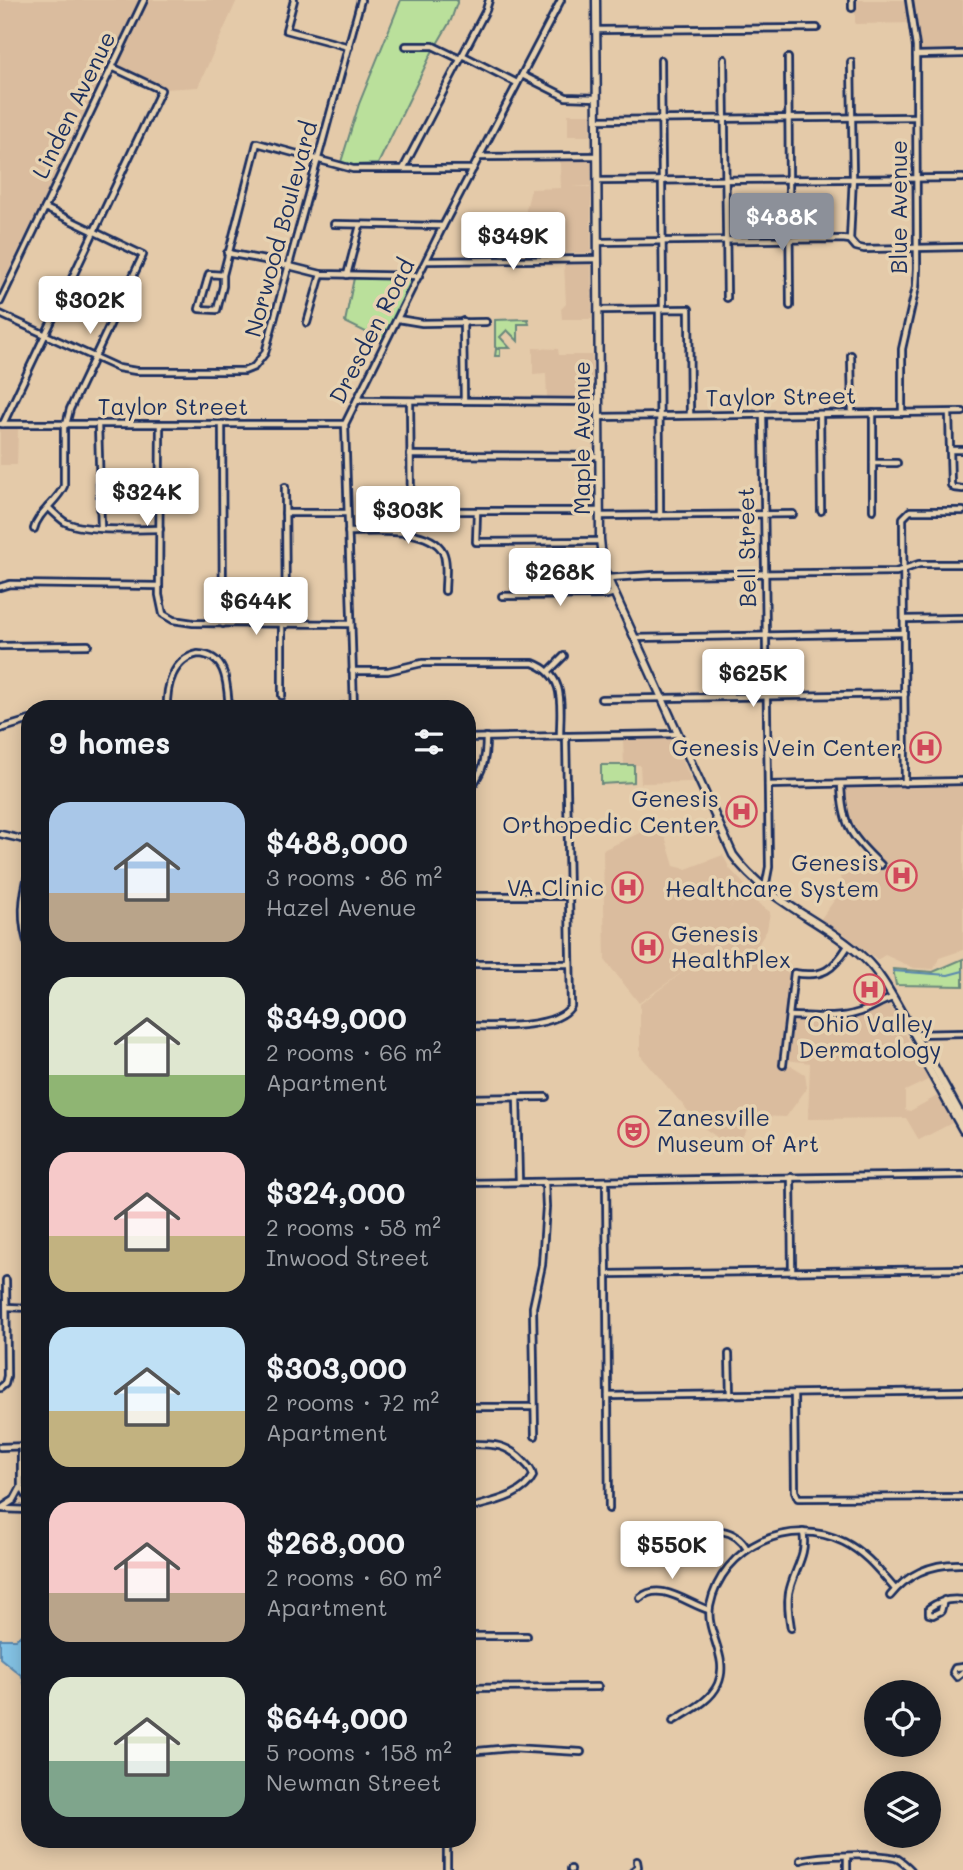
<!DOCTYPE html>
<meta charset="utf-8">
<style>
body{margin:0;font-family:Mali,sans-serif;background:#20242c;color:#f1f3f6;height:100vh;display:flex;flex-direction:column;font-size:26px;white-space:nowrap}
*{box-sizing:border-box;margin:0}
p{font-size:23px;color:#9ea1a6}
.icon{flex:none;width:38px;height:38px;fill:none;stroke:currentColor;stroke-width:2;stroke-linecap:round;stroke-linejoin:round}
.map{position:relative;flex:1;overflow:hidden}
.drawer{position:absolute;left:21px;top:700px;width:455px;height:1148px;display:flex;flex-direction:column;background:#171b24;border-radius:28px;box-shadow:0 4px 18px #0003}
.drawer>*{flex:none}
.controls{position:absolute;left:864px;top:1680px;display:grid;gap:14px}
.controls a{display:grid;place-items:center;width:77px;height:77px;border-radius:50%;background:#171b24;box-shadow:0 4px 18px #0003;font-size:35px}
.price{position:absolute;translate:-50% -60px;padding:0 16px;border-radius:7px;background:#fff;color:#222;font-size:23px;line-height:46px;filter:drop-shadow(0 2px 4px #0008)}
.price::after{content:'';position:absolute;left:50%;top:42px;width:21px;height:16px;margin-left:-10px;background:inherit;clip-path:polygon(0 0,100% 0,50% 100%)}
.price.selected{background:#8c9099;color:#fff}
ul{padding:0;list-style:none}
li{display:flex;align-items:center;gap:21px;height:175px;padding:0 28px}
li span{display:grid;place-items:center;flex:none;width:196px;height:140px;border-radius:21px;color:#555}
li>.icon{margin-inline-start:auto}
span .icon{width:84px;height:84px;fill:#fffc;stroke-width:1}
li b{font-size:30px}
h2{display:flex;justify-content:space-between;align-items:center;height:84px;padding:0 28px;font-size:30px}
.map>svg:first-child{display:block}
.built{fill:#dabc9e}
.green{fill:#bae09b;stroke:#6a887c;stroke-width:2}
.water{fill:#84c3e5;stroke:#5a88af;stroke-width:2}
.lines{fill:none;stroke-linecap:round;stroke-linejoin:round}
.stream{stroke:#5a88af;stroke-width:2}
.minor-casing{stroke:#1b2f5e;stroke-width:10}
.major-casing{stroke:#1b2f5e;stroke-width:11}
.minor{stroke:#e7d2b1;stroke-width:4.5}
.major{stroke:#e7d2b1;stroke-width:6}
.labels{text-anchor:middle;stroke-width:7;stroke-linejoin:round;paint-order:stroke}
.street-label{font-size:23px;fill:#1b2f5e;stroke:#e7d2b1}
.poi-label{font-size:23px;fill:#1b2f5e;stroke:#e7d2b1;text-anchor:end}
</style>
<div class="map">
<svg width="963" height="1870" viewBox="0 0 963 1870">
<rect width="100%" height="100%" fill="#e4caa9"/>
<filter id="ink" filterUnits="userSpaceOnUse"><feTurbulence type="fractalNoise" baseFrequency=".0143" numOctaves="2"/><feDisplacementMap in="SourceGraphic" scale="14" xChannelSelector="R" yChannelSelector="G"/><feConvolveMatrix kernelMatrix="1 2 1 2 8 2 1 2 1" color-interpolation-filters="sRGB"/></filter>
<g filter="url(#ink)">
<g class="built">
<polygon points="0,0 237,0 198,87 164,89 109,63 0,289"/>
<polygon points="855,0 963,0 963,52 920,52 918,23 855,24"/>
<polygon points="568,114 591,114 590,136 568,136"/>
<polygon points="560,161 589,161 591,163 591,186 570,187 591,187 591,253 559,253 558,226 522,227 531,189 561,188"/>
<polygon points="564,263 591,264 592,319 562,319 561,309 566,304"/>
<polygon points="533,348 558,349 559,355 592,355 592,397 547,397 546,373 533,374"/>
<polygon points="0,429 18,429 17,465 0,465"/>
<polygon points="623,738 672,738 692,782 641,783 640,765 624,765"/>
<polygon points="963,783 963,950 939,958 934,969 914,968 885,955 877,960 843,933 839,933 820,920 841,891 842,884 839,873 872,854 853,831 844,812 843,789 846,787"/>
<polygon points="661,823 674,866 686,869 723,855 730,869 745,885 729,909 746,887 758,895 755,901 770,912 767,930 756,948 787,971 791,980 780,1065 792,1066 805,1074 807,1088 786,1117 756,1116 734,1149 701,1126 640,1055 640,1004 694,964 639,1003 605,960 603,850"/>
<polygon points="885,1004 890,1006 930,1079 905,1091 905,1110 910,1111 939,1095 954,1122 919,1140 906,1118 808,1119 810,1063 787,1060 792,1023 797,1020 853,1018"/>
</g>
<g class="green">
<polygon points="401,0 458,0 451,20 437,44 459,56 457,61 433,50 378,164 353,165 341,162 359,104"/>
<polygon points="354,278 414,280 384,341 345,322"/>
<polygon points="528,319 529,324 518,324 518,341 507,330 500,337 510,348 500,348 500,356 495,356 496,349 498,349 495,347 495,320"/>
<polygon points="601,765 634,765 634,782 601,784"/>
<polygon points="963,959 963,986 896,985 893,969 933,972"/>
</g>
<polygon class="water" points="27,1630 30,1636 30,1704 22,1676 0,1658 0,1639 16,1639"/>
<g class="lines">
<polyline class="stream" points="893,971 948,975 963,971"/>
<defs>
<g id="minor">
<polyline points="294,0 286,30 349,47"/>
<polyline points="852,0 852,8"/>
<polyline points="597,30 817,28"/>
<polyline points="406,46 433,46 460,59"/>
<polyline points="462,55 517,83"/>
<polyline points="916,55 963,54"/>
<polyline points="788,58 790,306"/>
<polyline points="724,59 727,298"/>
<polyline points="661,60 663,309"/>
<polyline points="522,75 566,97 597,98"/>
<polyline points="597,120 916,117"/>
<polyline points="479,157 597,156"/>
<polyline points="403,169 486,10 489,0"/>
<polyline points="598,181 963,178"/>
<polyline points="45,208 143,255 70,409 66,425"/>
<polyline points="334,224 443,226"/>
<polyline points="850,240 853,176 851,62"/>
<polyline points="598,242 842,239 850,240 856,247 864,249 963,247"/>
<polyline points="227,253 265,260 321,274 419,276"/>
<polyline points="427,261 598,259"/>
<polyline points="223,275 223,286 217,310 199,309 209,274 223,275 257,143 353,169 473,169"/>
<polyline points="347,275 360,225"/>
<polyline points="0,302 144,0"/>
<polyline points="659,309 660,516"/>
<polyline points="598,310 689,309 690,415"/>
<polyline points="0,314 118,368 136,371 244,371 254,367 265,353 361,0"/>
<polyline points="398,319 422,323 486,322"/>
<polyline points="463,321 464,401"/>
<polyline points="307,323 321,274"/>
<polyline points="851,355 852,413"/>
<polyline points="357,400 599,402"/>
<polyline points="410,401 411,511 600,511"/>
<polyline points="873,413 873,510"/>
<polyline points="902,413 902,349 916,287 917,268 916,47 909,0"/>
<polyline points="949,413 951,485 954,488 963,489"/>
<polyline points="763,414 769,867 765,888"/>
<polyline points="820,414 821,511"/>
<polyline points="599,417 963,412"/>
<polyline points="1,424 345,424"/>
<polyline points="3,424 161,90 112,67"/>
<polyline points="222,424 223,624"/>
<polyline points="98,425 101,527"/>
<polyline points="160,425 159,595 163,614 173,620 193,623 350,624"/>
<polyline points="950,450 963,450"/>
<polyline points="410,455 599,456"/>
<polyline points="873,463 897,463"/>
<polyline points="285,487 286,625"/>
<path d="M 48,507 C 53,512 59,518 65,522 C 83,532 138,529 160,529"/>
<polyline points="477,512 476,542 600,541"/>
<polyline points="285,513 347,513"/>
<polyline points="600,516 793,514"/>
<path d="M 34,529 C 38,512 57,502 64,486 L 64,425"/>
<path d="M 348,532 C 372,532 430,526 443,552 C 448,563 445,579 445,591"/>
<polyline points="608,578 654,575 896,572 919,564 963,564"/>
<polyline points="0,587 10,584 159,586"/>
<polyline points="502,596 607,595 614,593"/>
<polyline points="905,619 963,618"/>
<polyline points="282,625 282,696"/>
<polyline points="634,638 904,633"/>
<polyline points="0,646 88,645"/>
<path d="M 352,671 L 388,671 L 422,663 L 533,663 C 567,676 560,705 560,736"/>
<polyline points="549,671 564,656"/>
<polyline points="601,699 905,694"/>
<path d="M 167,709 C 166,686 173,659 198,654 C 228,655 227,686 229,709"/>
<polyline points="326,709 354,705"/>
<polyline points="354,709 345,424 443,226 561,0"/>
<polyline points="0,729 30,720"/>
<polyline points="467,738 678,734"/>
<polyline points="905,783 903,518 910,511 963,511"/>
<path d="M 841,784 C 842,825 851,837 881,865"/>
<polyline points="768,785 963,781"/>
<path d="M 467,794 C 482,772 486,765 486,737"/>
<polyline points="0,834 30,841"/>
<path d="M 30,868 C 22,897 19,922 30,950"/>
<polyline points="467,896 569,896"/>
<polyline points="467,964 570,964"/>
<path d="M 789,1016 C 811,1016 836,1020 857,1013 C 870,1010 880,1001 893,998"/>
<path d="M 467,1026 C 491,1026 557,1030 571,1006 L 566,736"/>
<polyline points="914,1034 963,1033"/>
<path d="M 783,1065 L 794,973 C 823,978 833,970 848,946"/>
<polyline points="517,1097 519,1182"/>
<polyline points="467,1098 546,1097"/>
<polyline points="791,1177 792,1271"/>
<polyline points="606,1181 609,1509"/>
<polyline points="467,1183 963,1175"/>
<polyline points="467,1243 467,1273"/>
<polyline points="607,1274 963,1269"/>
<polyline points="7,1307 30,1308"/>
<polyline points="729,1354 730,1395"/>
<polyline points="0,1388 5,1384 7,1376 6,1280"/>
<polyline points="794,1394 795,1491 798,1498 963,1497"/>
<polyline points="608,1396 963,1391"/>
<polyline points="467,1407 534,1407"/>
<polyline points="535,1436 533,1307 542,1265 546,1207 545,1182"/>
<path d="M 467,1444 C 493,1444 506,1443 524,1462 C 529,1467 532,1470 533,1476 C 522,1498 489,1502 467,1509"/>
<polyline points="0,1447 30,1446"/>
<polyline points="21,1447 21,1486 30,1502"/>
<polyline points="0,1509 14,1500 21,1487"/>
<polyline points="3,1509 30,1510"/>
<path d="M 637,1531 C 648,1533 659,1535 670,1535 C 697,1534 730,1519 747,1549"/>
<path d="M 890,1596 C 908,1573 934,1563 963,1564"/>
<path d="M 640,1598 C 660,1580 688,1604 709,1610"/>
<path d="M 944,1600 L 941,1611 L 933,1615 L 929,1614 L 929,1608 C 940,1600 950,1598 963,1600"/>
<path d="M 791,1628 C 789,1616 787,1605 789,1593 C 793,1571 808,1555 803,1532"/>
<polyline points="467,1636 527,1636"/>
<polyline points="963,1667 955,1668 953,1672 957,1677 963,1672"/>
<polyline points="467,1688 598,1687"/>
<path d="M 673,1721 C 689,1711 710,1702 718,1684 C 730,1657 705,1633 710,1606 C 722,1546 791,1515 844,1542 C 866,1553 880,1572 895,1589"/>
<polyline points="467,1752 511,1748 581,1752"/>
<path d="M 801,1860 C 818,1855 883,1853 898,1859 C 903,1862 907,1866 911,1870"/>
<polyline points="571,1869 571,1870"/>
<polyline points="447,1870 447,1839"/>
<polyline points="634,1870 638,1867 637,1861"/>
<polyline points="847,1870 847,1857"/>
</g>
<g id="major">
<path d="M 596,0 L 600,539 L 603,568 L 733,855 C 768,903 822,919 864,958 C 882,975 893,998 906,1020 C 913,1033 925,1049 926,1064 L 963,1130"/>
<polyline points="926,1058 931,1061 963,1119"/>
</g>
</defs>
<use href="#minor" class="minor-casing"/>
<use href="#major" class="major-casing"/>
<use href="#minor" class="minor"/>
<use href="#major" class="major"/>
</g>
</g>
<defs>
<symbol id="hospital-ring" viewBox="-11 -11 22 22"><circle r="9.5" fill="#e7d2b1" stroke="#d1495b" stroke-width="1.5"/><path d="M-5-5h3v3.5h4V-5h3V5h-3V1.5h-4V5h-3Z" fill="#d1495b"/></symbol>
<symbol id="theatre-ring" viewBox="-11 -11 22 22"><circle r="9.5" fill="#e7d2b1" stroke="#d1495b" stroke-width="1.5"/><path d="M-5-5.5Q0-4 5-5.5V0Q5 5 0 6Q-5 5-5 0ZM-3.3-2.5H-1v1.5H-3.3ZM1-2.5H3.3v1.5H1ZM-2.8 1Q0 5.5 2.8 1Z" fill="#d1495b"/></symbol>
</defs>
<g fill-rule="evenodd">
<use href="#hospital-ring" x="908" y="730" width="35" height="35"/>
<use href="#hospital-ring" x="724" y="794" width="35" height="35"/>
<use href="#hospital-ring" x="884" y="858" width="35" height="35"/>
<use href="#hospital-ring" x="610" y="870" width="35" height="35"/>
<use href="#hospital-ring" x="630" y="930" width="35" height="35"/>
<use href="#hospital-ring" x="852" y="972" width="35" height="35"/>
<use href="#theatre-ring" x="616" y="1114" width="35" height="35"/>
</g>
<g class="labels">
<g class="street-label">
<text transform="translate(74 105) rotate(-64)" y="8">Linden Avenue</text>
<text transform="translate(899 207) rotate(-90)" y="8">Blue Avenue</text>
<text transform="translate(281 229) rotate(-75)" y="8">Norwood Boulevard</text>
<text transform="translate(372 331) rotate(-63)" y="8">Dresden Road</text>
<text transform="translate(781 397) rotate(-1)" y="8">Taylor Street</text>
<text x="173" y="415">Taylor Street</text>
<text transform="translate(582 438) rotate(-90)" y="8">Maple Avenue</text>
<text transform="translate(747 547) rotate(-91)" y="8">Bell Street</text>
</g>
<g class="poi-label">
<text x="902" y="756">Genesis Vein Center</text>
<text x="719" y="807">Genesis<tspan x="719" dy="26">Orthopedic Center</tspan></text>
<text x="879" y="871">Genesis<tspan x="879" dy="26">Healthcare System</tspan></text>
<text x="604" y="896">VA Clinic</text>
<text x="671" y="942" text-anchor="start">Genesis<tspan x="671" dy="26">HealthPlex</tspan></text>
<text x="870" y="1032" text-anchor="middle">Ohio Valley<tspan x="870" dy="26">Dermatology</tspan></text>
<text x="657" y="1126" text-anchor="start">Zanesville<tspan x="657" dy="26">Museum of Art</tspan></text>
</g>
</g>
</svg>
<div class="controls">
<a><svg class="icon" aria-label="locate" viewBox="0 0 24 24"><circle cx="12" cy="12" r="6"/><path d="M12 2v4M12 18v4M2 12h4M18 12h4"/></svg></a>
<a><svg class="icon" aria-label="layers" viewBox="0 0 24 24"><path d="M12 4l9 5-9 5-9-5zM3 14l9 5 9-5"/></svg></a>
</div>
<b class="price selected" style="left:782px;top:253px">$488K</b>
<b class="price" style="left:513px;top:272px">$349K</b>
<b class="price" style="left:90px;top:336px">$302K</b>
<b class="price" style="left:147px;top:528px">$324K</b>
<b class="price" style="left:408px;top:546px">$303K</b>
<b class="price" style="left:560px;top:608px">$268K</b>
<b class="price" style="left:256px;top:637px">$644K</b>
<b class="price" style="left:753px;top:709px">$625K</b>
<b class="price" style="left:672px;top:1581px">$550K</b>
<section class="drawer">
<h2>9 homes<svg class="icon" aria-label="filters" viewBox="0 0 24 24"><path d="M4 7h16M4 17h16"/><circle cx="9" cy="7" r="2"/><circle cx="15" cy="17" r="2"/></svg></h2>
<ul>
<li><span style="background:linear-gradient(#a9c7e8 65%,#b9a48a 0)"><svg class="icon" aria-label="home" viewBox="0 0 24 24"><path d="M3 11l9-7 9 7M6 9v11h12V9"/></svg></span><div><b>$488,000</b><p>3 rooms · 86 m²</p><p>Hazel Avenue</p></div></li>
<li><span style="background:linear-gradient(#dfe7d0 70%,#8fb573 0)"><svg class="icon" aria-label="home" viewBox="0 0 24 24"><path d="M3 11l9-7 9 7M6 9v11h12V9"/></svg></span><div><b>$349,000</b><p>2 rooms · 66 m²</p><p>Apartment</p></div></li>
<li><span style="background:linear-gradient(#f6c9c9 60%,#c2b280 0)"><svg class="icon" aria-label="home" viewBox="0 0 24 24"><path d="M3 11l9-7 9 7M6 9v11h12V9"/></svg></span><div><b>$324,000</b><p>2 rooms · 58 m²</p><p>Inwood Street</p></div></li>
<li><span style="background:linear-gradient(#bfe0f5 60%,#c2b280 0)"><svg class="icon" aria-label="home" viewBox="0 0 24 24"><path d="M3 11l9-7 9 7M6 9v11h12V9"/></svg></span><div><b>$303,000</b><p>2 rooms · 72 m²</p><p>Apartment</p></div></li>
<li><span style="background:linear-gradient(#f6c9c9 65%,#b9a48a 0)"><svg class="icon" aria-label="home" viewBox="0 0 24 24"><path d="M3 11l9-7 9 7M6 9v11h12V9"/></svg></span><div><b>$268,000</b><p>2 rooms · 60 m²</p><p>Apartment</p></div></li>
<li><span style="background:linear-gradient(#dfe7d0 60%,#7fa58c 0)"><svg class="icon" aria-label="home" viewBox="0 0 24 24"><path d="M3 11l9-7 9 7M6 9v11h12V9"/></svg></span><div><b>$644,000</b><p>5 rooms · 158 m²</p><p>Newman Street</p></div></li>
</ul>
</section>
</div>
